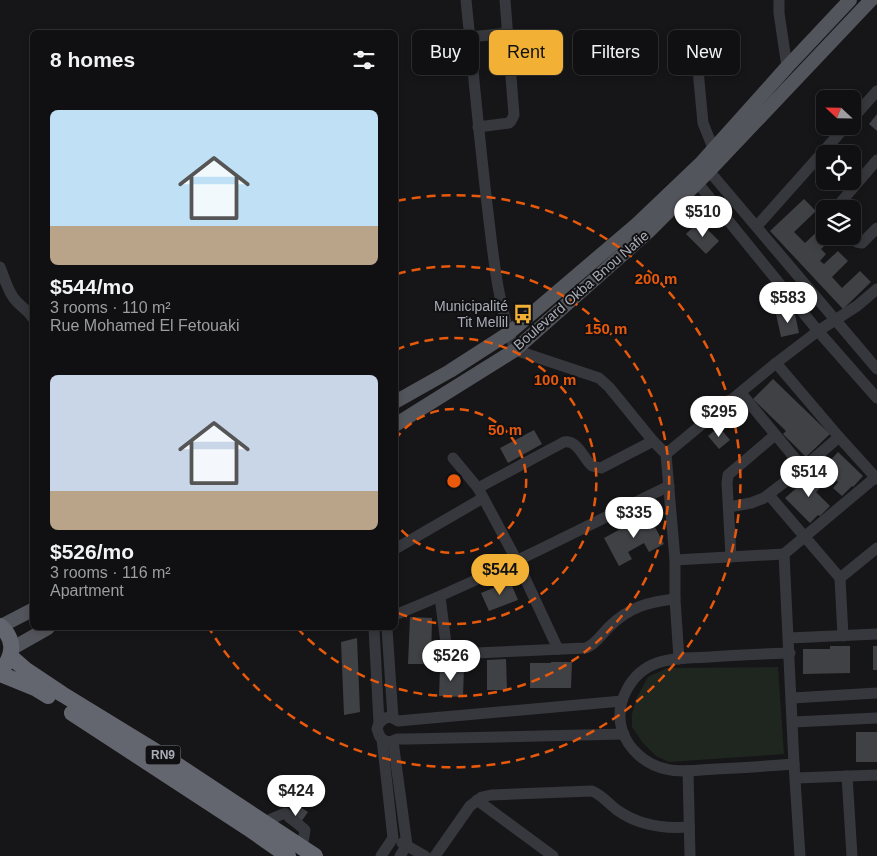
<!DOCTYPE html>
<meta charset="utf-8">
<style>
body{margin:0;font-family:Arial,sans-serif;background:#1e1e20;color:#f1f3f6;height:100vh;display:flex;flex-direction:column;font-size:19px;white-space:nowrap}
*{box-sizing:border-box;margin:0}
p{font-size:16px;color:#9c9d9f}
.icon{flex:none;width:28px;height:28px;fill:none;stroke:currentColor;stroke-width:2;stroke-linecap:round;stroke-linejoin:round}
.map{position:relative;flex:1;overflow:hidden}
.panel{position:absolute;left:30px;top:30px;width:368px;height:600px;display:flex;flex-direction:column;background:#101012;border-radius:8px;box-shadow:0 2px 8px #0003,0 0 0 1px #303032}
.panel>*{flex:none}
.banner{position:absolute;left:412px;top:30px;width:389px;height:45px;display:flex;gap:10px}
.needle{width:32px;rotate:292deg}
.controls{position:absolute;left:816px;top:90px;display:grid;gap:10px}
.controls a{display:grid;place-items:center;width:45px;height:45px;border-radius:8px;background:#101012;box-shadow:0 2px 8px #0003,0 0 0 1px #303032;font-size:25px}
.price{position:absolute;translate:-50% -42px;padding:0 11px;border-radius:18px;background:#fff;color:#222;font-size:16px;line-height:32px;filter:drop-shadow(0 1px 2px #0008)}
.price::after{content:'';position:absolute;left:50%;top:30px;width:15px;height:11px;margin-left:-8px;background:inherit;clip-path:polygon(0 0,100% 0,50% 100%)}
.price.selected{background:#f2b134;color:#111}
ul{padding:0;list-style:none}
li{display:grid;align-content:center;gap:10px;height:265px;padding:0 20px}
li span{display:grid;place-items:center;height:155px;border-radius:8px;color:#555}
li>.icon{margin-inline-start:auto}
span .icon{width:90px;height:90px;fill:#fffc;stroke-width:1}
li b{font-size:21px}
h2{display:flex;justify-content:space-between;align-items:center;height:60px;padding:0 20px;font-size:21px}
.tag{padding:0 18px;border-radius:8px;background:#101012;box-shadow:0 2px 8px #0003,0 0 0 1px #303032;font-size:18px;line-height:45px}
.tag.selected{background:#f2b134;color:#111}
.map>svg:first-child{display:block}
.green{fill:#1e261f}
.building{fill:#404145}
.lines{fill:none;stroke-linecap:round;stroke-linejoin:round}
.minor{stroke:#37383d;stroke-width:11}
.major{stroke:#53555c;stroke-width:14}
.highway{stroke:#63666e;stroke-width:16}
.ring{fill:none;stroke:#e8590c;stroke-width:2.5;stroke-dasharray:9 6}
.labels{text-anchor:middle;stroke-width:4;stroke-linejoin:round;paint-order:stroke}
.shield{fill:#111113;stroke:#7b7e86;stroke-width:1}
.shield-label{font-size:12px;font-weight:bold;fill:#a8adb8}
.street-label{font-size:14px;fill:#a8adb8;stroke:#111113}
.poi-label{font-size:14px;fill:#a8adb8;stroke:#111113;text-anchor:end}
.centre{fill:#e8590c;stroke:#111113;stroke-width:2.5}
.ring-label{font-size:15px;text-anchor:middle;font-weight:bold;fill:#e8590c;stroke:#111113;stroke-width:4;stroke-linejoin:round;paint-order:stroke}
</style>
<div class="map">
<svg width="877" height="856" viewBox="0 0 877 856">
<rect width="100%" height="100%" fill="#161618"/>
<polygon class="green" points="778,667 784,754 669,762 656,756 643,743 632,727 632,714 636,699 648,677 667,668"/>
<g class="building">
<polygon points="877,114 877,131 869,124"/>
<polygon points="804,199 816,211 794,232 805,243 820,229 825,234 825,236 827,236 830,240 821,249 826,254 820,261 824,264 838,251 848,261 832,277 842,288 860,271 871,282 843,309 770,231"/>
<polygon points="699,221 719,241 706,254 686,234"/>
<polygon points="794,310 799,333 781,337 776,314"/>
<polygon points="773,379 830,434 806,457 783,434 786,431 753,399"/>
<polygon points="719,427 730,440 719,449 708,436"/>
<polygon points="534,430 542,444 508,463 500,448"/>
<polygon points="838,452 863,476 853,487 852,486 842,496 833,488 838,482 831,476 828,480 818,471 827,461 829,462"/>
<polygon points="817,470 827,481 816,492 830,506 820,516 818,515 810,523 785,498"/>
<polygon points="648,514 664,544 649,552 644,543 628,552 632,559 619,566 604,538"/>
<polygon points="510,581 518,600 489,611 481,593"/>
<polygon points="410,617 432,618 431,664 408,664"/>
<polygon points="357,638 360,712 344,715 341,642"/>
<polygon points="830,646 850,646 850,673 803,674 803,649 830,649"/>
<rect x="873" y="646" width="4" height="24"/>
<polygon points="506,659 507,690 487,690 487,660"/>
<polygon points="551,662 572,662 571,688 530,688 530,663 551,663"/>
<polygon points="440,667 464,668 463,697 439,696"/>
<rect x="856" y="732" width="21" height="30"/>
<polygon points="297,805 308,812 296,829 285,821"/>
</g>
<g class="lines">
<g class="minor">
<path d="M 466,0 C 473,68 479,136 487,204 C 493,253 497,303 515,350 L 599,378 L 609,387 L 653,441 L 666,454 L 675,560 L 675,599 L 679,659"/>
<polyline points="779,0 779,13 787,67"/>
<polyline points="470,37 508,33"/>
<polyline points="698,70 703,123 713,148"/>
<polyline points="852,119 877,91"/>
<polyline points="478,127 509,123 511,121 514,115 505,0"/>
<polyline points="704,165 877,369"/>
<polyline points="692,176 818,331 877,398"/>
<polyline points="835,209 877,160"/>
<polyline points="757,226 846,126"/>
<polyline points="851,236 857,242 862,243 877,228"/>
<path d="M 0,267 C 4,277 7,288 13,297 C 18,305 27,309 32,317"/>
<polyline points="776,363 839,437 877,479"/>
<polyline points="741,393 803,468"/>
<polyline points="666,454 776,363 818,331 857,306 877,289"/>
<polyline points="453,458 478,488 517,561 558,649"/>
<path d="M 478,488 L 564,442 C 578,440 583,458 592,466 L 601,468 L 653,441"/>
<polyline points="769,495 840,578 843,636"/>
<polyline points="729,507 751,503 764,498 803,468 839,437"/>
<polyline points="395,549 483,498"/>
<polyline points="784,554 794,764 800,856"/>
<polyline points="784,554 877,476"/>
<polyline points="731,557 727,483 728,475 775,435"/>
<polyline points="675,560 784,554"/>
<polyline points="840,578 877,548"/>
<path d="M 440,597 L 447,651 L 449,654 L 453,654 L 586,648 C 596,644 601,635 609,627 C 629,607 648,602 675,599"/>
<path d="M 395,615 C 489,577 578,530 669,486"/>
<polyline points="374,628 379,723"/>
<polyline points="387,628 393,718"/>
<polyline points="789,638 877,634"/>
<path d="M 790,653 C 763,654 736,655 710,657 C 693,658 674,657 657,663 C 631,672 614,703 622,730 C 628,749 646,765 666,769 C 681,773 699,770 715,769 C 741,768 768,766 794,764"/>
<polyline points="792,698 877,693"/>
<polyline points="622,701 409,720 398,721 391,717 385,718 379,723 377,729 380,737 385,741 390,742 397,739 409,739 624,734"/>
<polyline points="793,722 877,718"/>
<polyline points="393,741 407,845 400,856"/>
<polyline points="688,771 690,856"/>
<polyline points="847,776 852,856"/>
<polyline points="796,778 877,775"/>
<polyline points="477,800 553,856"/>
<polyline points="264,822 285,813 305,830 302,848"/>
<polyline points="402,843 425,856"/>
<polyline points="381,856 393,838 382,739"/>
<path d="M 435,856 L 470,806 L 482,797 L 491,795 L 592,791 C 602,795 609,804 617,810 C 638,825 663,829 689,827"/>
</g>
<g class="major">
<polyline points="395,402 450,371 509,333 637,224 702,162 787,67 850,0"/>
<polyline points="395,425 515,350 648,232 709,171 871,0"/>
<polyline points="1,626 32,610"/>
<polyline points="11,649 48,628"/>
</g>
<g class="highway">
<path d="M 0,626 C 12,636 15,650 6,664"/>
<polyline points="10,656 26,670 62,694 165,757 315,856"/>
<polyline points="0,674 35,688 48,696"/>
<polyline points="72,713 248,828 288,856"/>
</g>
</g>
<g class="ring">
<path d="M395 440A72 72 0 1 1 395 522"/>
<path d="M396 350A143 143 0 1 1 396 612"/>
<path d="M397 274A215 215 0 1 1 297 628"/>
<path d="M397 201A286 286 0 1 1 209 628"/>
</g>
<defs>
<symbol id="bus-bare" viewBox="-9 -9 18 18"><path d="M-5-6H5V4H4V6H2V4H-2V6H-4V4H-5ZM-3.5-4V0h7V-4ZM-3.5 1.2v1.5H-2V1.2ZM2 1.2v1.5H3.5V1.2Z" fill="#f2b134" stroke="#111113" stroke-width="2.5" paint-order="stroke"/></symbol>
</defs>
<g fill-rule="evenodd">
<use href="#bus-bare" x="509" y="300" width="28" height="28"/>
</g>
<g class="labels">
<rect class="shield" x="145.5" y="745.5" width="35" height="19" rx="4"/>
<g class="shield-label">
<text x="163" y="759">RN9</text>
</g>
<g class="street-label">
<text transform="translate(581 290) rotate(-41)" y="5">Boulevard Okba Bnou Nafie</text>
</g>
<g class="poi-label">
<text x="508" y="311">Municipalité<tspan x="508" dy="16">Tit Mellil</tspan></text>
</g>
</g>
<circle cx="454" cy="481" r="8" class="centre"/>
<g class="ring-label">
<text x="656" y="284">200 m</text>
<text x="606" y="334">150 m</text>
<text x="555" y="385">100 m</text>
<text x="505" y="435">50 m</text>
</g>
</svg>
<div class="controls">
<a><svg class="needle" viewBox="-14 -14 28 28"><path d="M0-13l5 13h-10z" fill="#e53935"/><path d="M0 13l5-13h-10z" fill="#9c9d9f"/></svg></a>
<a><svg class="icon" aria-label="locate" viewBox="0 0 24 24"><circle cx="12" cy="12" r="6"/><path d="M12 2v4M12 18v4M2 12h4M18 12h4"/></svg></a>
<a><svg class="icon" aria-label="layers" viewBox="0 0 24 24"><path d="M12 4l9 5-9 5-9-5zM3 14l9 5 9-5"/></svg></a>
</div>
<b class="price" style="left:703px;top:238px">$510</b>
<b class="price" style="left:788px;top:324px">$583</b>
<b class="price" style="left:719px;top:438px">$295</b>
<b class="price" style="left:809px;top:498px">$514</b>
<b class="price" style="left:634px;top:539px">$335</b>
<b class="price selected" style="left:500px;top:596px">$544</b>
<b class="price" style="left:451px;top:682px">$526</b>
<b class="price" style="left:296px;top:817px">$424</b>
<div class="banner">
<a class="tag">Buy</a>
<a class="tag selected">Rent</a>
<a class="tag">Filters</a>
<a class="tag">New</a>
</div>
<section class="panel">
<h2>8 homes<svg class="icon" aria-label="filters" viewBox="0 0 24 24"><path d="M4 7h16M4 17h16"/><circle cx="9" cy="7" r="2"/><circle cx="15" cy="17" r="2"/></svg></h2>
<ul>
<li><span style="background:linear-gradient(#bfe0f5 75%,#b9a48a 0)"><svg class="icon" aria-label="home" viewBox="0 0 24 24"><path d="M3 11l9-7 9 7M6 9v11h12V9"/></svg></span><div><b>$544/mo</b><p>3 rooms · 110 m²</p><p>Rue Mohamed El Fetouaki</p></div></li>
<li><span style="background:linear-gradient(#c9d6e8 75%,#b9a48a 0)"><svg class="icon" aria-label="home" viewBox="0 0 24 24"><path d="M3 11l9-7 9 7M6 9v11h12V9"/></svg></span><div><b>$526/mo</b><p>3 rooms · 116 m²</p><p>Apartment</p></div></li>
</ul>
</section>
</div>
